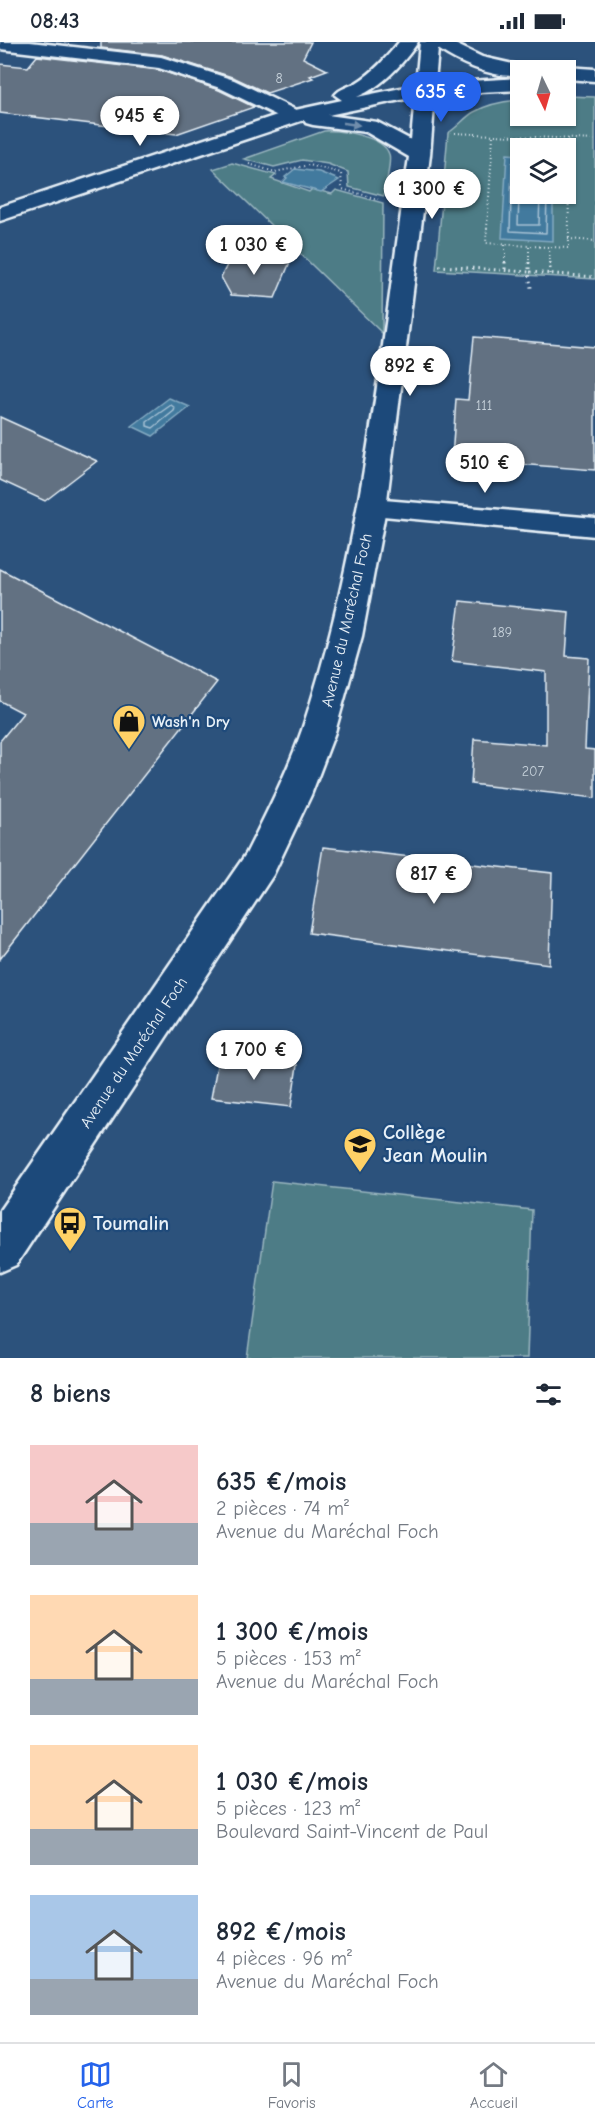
<!DOCTYPE html>
<html lang="fr">
<meta charset="utf-8">
<style>
body{margin:0;font-family:"Comic Neue",sans-serif;background:#f2f2f3;color:#1f2937;height:100vh;display:flex;flex-direction:column;font-size:22px;white-space:nowrap}
*{box-sizing:border-box;margin:0}
p{font-size:20px;color:#747a83}
.icon{flex:none;width:33px;height:33px;fill:none;stroke:currentColor;stroke-width:2;stroke-linecap:round;stroke-linejoin:round}
.map{position:relative;height:1316px;overflow:hidden}
.drawer{display:flex;flex-direction:column;background:#fff;flex:1}
.drawer>*{flex:none}
.needle{width:39px;rotate:175deg}
.buttons{position:absolute;left:510px;top:18px;display:grid;gap:12px}
.buttons a{display:grid;place-items:center;width:66px;height:66px;border-radius:0px;background:#fff;box-shadow:0 2px 4px #0004;font-size:30px}
.price{position:absolute;translate:-50% -51px;padding:0 14px;border-radius:21px;background:#fff;color:#222;font-size:20px;line-height:39px;filter:drop-shadow(0 2px 3px #0008)}
.price::after{content:'';position:absolute;left:50%;top:36px;width:18px;height:14px;margin-left:-9px;background:inherit;clip-path:polygon(0 0,100% 0,50% 100%)}
.price.selected{background:#2563eb;color:#fff}
ul{padding:0;list-style:none}
li{display:flex;align-items:center;gap:18px;height:150px;padding:0 30px}
li span{display:grid;place-items:center;flex:none;width:168px;height:120px;border-radius:0px;color:#555}
li>.icon{margin-inline-start:auto}
span .icon{width:72px;height:72px;fill:#fffc;stroke-width:1}
li b{font-size:26px}
h2{display:flex;justify-content:space-between;align-items:center;height:72px;padding:0 30px;font-size:26px}
.status{display:flex;justify-content:space-between;align-items:center;height:42px;padding:0 30px;background:#fff;direction:ltr}
.status svg{height:16px;fill:currentColor}
.menu{display:flex;justify-content:space-around;align-items:center;height:84px;border-top:2px solid #e0e1e3;background:#fff;font-size:16px;color:#747a83}
.menu a{display:grid;justify-items:center;gap:3px}
.menu .selected{color:#2563eb}
.map>svg:first-child{display:block}
.green{fill:#4d7c86;stroke:#9ab6bf;stroke-width:1.5;fill-rule:evenodd}
.water{fill:#427a9e;stroke:#84aac2;stroke-width:1.5}
.lines{fill:none;stroke-linecap:round;stroke-linejoin:round}
.shore{stroke:#a6c1d4;stroke-width:1.5}
.building{fill:#627182;stroke:#e8f1f8;stroke-width:1.5}
.minor-casing{stroke:#e8f1f8;stroke-width:5}
.major-casing{stroke:#e8f1f8;stroke-width:5}
.path-far1{stroke:#e8f1f8;stroke-width:2;stroke-dasharray:1 3;stroke-linecap:butt}
.path{stroke:#e8f1f8;stroke-width:3;stroke-dasharray:1.5 4;stroke-linecap:butt}
.minor{fill:#1f4a7a;fill-rule:evenodd}
.major{fill:#1f4a7a;fill-rule:evenodd}
.oneway{fill:#6f8dac}
.labels{text-anchor:middle;stroke-width:4.5;stroke-linejoin:round;paint-order:stroke}
.number-label{font-size:14px;fill:#c6d1da}
.street-label{font-size:16px;fill:#e8f1f8;stroke:#1f4a7a}
.poi-label{font-size:16px;font-weight:bold;fill:#e8f1f8;stroke:#1f4a7a;text-anchor:start}
.near-poi-label{font-size:20px;font-weight:bold;fill:#e8f1f8;stroke:#1f4a7a;text-anchor:start}
</style>
<div class="status"><b>08:43</b><svg viewBox="0 0 49 12"><path d="M0 12V9h3v3zM5 12V6h3v6zM10 12V3h3v9zM15 12V0h3v12zM26 1h20v11H26zM47 4h2v5h-2z"/></svg></div>
<div class="map">
<svg width="595" height="1316" viewBox="0 0 595 1316">
<rect width="100%" height="100%" fill="#2c527c"/>
<filter id="ink" filterUnits="userSpaceOnUse"><feTurbulence type="fractalNoise" baseFrequency=".0167" numOctaves="2"/><feDisplacementMap in="SourceGraphic" scale="12" xChannelSelector="R" yChannelSelector="G"/><feConvolveMatrix kernelMatrix="1 2 1 2 8 2 1 2 1" color-interpolation-filters="sRGB"/></filter>
<g filter="url(#ink)">
<g class="green">
<path d="M 566,54 L 595,55 L 595,237 L 436,228 L 448,91 C 458,85 465,75 474,70 C 488,62 505,59 520,58 L 520,74 L 566,74 ZM 520,106 L 566,106 L 566,152 L 520,152 Z"/>
<path d="M 324,89 C 340,88 383,94 389,112 C 392,119 385,145 384,154 L 349,145 L 348,130 L 328,122 L 302,118 L 274,125 L 244,117 Z"/>
<polygon points="232,121 276,133 271,137 309,150 312,147 332,152 336,148 383,161 382,291 213,127"/>
<polygon points="272,1139 532,1168 527,1316 247,1316"/>
</g>
<g class="water">
<polygon points="507,112 520,113 520,152 553,152 553,199 502,196"/>
<polygon points="295,127 319,130 339,138 321,150 283,140 287,136 285,135"/>
<polygon points="169,356 190,365 153,394 132,384"/>
</g>
<g class="lines">
<g class="shore">
<polyline points="520,119 512,121 510,189 546,191 547,152"/>
<polyline points="520,127 518,183 539,183 540,152"/>
<polygon points="171,363 175,366 174,369 153,386 147,384 147,380"/>
</g>
</g>
<g class="building">
<polygon points="101,0 311,0 303,16 327,28 310,34 313,36 267,51 235,36 162,13 101,6"/>
<polygon points="37,14 159,28 219,48 254,65 176,92 0,71 0,22 28,25"/>
<polygon points="232,213 290,220 275,256 231,253 221,235"/>
<polygon points="474,295 595,305 595,428 452,417 456,357 468,358"/>
<polygon points="0,375 97,419 45,459 0,438"/>
<polygon points="0,527 217,640 0,917 0,699 23,671 0,659"/>
<polygon points="460,559 569,570 566,614 589,616 585,707 595,708 595,756 471,742 474,697 546,703 546,630 452,619"/>
<polygon points="323,805 552,831 549,922 309,891"/>
<polygon points="219,1013 297,1023 291,1065 211,1056"/>
</g>
<g class="lines">
<defs>
<g id="minor">
<polygon points="0,0 30,0 161,15 234,38 300,70 303,74 300,78 286,78 220,46 159,26 0,7"/>
<polygon points="372,457 595,476 595,494 362,472 358,466 362,460"/>
</g>
<g id="major">
<path d="M 399,0 L 418,0 C 402,23 383,44 357,55 L 416,43 L 420,0 L 451,0 L 482,15 L 522,24 L 524,28 C 519,30 521,33 514,34 C 488,34 459,21 438,7 L 435,41 L 520,36 L 520,48 L 435,52 L 430,113 L 386,466 L 362,594 L 335,690 L 311,753 L 273,833 L 16,1223 L 0,1230 L 0,1168 L 246,812 C 266,772 287,731 302,688 C 363,505 381,306 409,115 L 366,90 L 313,83 L 306,81 L 304,78 L 0,179 L 0,165 L 286,70 L 342,58 L 335,53 C 340,46 349,45 356,41 C 374,30 386,16 399,0 ZM 415,55 L 411,98 L 377,80 L 328,73 Z"/>
<polygon points="566,25 595,27 595,39 566,37 566,28 558,28"/>
</g>
</defs>
<use href="#minor" class="minor-casing"/>
<use href="#major" class="major-casing"/>
<g class="path-far1">
<polyline points="455,91 595,98"/>
<polyline points="493,94 486,201 529,204"/>
<polyline points="249,122 275,130 309,123 341,131 342,147 378,157"/>
<polyline points="568,197 595,199"/>
<polyline points="505,203 505,222"/>
<polyline points="549,205 550,222"/>
<polyline points="529,222 529,204 569,206 568,97"/>
</g>
<g class="path">
<polyline points="505,220 505,229"/>
<polyline points="529,220 529,230 595,235"/>
<polyline points="550,220 550,232"/>
<polyline points="439,224 529,230 531,246"/>
</g>
<use href="#minor" class="minor"/>
<use href="#major" class="major"/>
</g>
<defs><path id="oneway-solid" d="M-6-.8H1V-3.2L6.5 0L1 3.2V.8H-6Z" transform="scale(1.5)"/></defs>
<use class="oneway" href="#oneway-solid" transform="translate(351 82) rotate(8)"/>
</g>
<defs>
<symbol id="shop-pin" viewBox="-11 -11 22 30"><path d="M0 17L-7.5 6A9.5 9.5 0 1 1 7.5 6Z" fill="#ffd166" stroke="#1f4a7a"/><path d="M-5-2.5h2.3a2.7 3.5 0 0 1 5.4 0H5L5.5 6h-11ZM-1.5-2.5h3a1.5 2.3 0 0 0-3 0Z" fill="#111"/></symbol>
<symbol id="school-pin" viewBox="-11 -11 22 30"><path d="M0 17L-7.5 6A9.5 9.5 0 1 1 7.5 6Z" fill="#ffd166" stroke="#1f4a7a"/><path d="M0-5L7-2L0 1L-7-2ZM-4 1L0 2.5L4 1V4Q0 6-4 4Z" fill="#111"/></symbol>
<symbol id="bus-pin" viewBox="-11 -11 22 30"><path d="M0 17L-7.5 6A9.5 9.5 0 1 1 7.5 6Z" fill="#ffd166" stroke="#1f4a7a"/><path d="M-5-6H5V4H4V6H2V4H-2V6H-4V4H-5ZM-3.5-4V0h7V-4ZM-3.5 1.2v1.5H-2V1.2ZM2 1.2v1.5H3.5V1.2Z" fill="#111"/></symbol>
</defs>
<g fill-rule="evenodd">
<use href="#shop-pin" x="110" y="660" width="38" height="52"/>
<use href="#school-pin" x="341" y="1083" width="38" height="52"/>
<use href="#bus-pin" x="51" y="1162" width="38" height="52"/>
</g>
<g class="labels">
<g class="number-label">
<text x="279" y="41">8</text>
<text x="484" y="368">111</text>
<text x="502" y="595">189</text>
<text x="533" y="734">207</text>
</g>
<g class="street-label">
<text transform="translate(346 578) rotate(-77)" y="6">Avenue du Maréchal Foch</text>
<text transform="translate(133 1010) rotate(-56)" y="6">Avenue du Maréchal Foch</text>
</g>
<g class="poi-label">
<text x="152" y="685">Wash'n Dry</text>
</g>
<g class="near-poi-label">
<text x="383" y="1097">Collège<tspan x="383" dy="23">Jean Moulin</tspan></text>
<text x="93" y="1188">Toumalin</text>
</g>
</g>
</svg>
<div class="buttons">
<a><svg class="needle" viewBox="-14 -14 28 28"><path d="M0-13l5 13h-10z" fill="#e53935"/><path d="M0 13l5-13h-10z" fill="#747a83"/></svg></a>
<a><svg class="icon" aria-label="layers" viewBox="0 0 24 24"><path d="M12 4l9 5-9 5-9-5zM3 14l9 5 9-5"/></svg></a>
</div>
<b class="price selected" style="left:441px;top:81px">635 €</b>
<b class="price" style="left:140px;top:105px">945 €</b>
<b class="price" style="left:432px;top:178px">1 300 €</b>
<b class="price" style="left:254px;top:234px">1 030 €</b>
<b class="price" style="left:410px;top:355px">892 €</b>
<b class="price" style="left:485px;top:452px">510 €</b>
<b class="price" style="left:434px;top:863px">817 €</b>
<b class="price" style="left:254px;top:1039px">1 700 €</b>
</div>
<section class="drawer">
<h2>8 biens<svg class="icon" aria-label="filters" viewBox="0 0 24 24"><path d="M4 7h16M4 17h16"/><circle cx="9" cy="7" r="2"/><circle cx="15" cy="17" r="2"/></svg></h2>
<ul>
<li><span style="background:linear-gradient(#f6c9c9 65%,#9aa5b1 0)"><svg class="icon" aria-label="home" viewBox="0 0 24 24"><path d="M3 11l9-7 9 7M6 9v11h12V9"/></svg></span><div><b>635 €/mois</b><p>2 pièces · 74 m²</p><p>Avenue du Maréchal Foch</p></div></li>
<li><span style="background:linear-gradient(#ffd9b3 70%,#9aa5b1 0)"><svg class="icon" aria-label="home" viewBox="0 0 24 24"><path d="M3 11l9-7 9 7M6 9v11h12V9"/></svg></span><div><b>1 300 €/mois</b><p>5 pièces · 153 m²</p><p>Avenue du Maréchal Foch</p></div></li>
<li><span style="background:linear-gradient(#ffd9b3 70%,#9aa5b1 0)"><svg class="icon" aria-label="home" viewBox="0 0 24 24"><path d="M3 11l9-7 9 7M6 9v11h12V9"/></svg></span><div><b>1 030 €/mois</b><p>5 pièces · 123 m²</p><p>Boulevard Saint-Vincent de Paul</p></div></li>
<li><span style="background:linear-gradient(#a9c7e8 70%,#9aa5b1 0)"><svg class="icon" aria-label="home" viewBox="0 0 24 24"><path d="M3 11l9-7 9 7M6 9v11h12V9"/></svg></span><div><b>892 €/mois</b><p>4 pièces · 96 m²</p><p>Avenue du Maréchal Foch</p></div></li>
</ul>
</section>
<nav class="menu">
<a class="selected"><svg class="icon" aria-label="map" viewBox="0 0 24 24"><path d="M3 6l6-2 6 2 6-2v14l-6 2-6-2-6 2zM9 4v14M15 6v14"/></svg>Carte</a>
<a><svg class="icon" aria-label="saved" viewBox="0 0 24 24"><path d="M7 4h10v16l-5-4-5 4z"/></svg>Favoris</a>
<a><svg class="icon" aria-label="home" viewBox="0 0 24 24"><path d="M3 11l9-7 9 7M6 9v11h12V9"/></svg>Accueil</a>
</nav>
